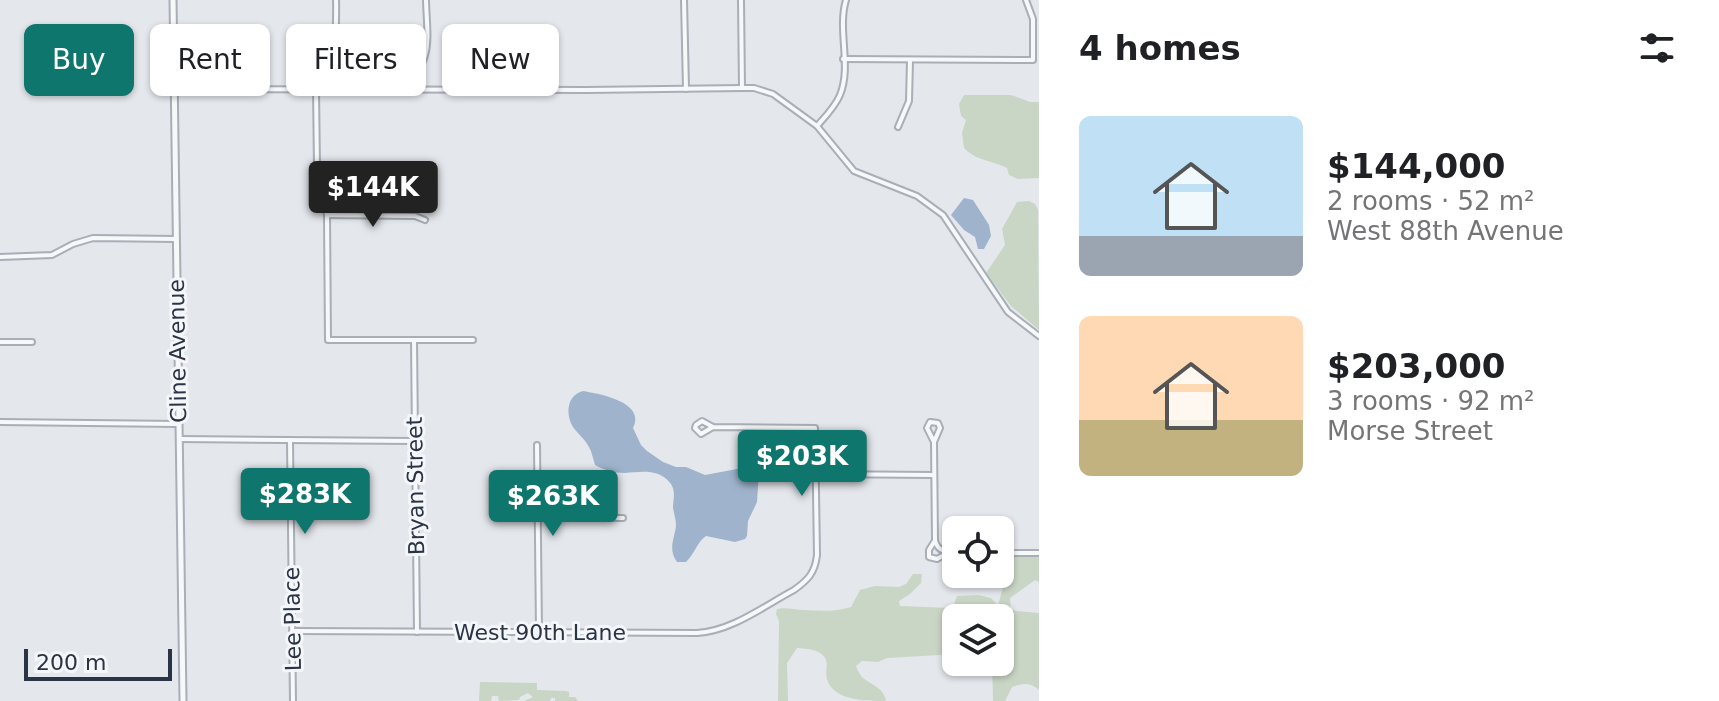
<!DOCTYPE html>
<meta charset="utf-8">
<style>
body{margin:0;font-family:"DejaVu Sans",sans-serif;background:#f2f2f2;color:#202124;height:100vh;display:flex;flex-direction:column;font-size:30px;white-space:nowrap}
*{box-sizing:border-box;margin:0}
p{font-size:26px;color:#757577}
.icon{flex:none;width:44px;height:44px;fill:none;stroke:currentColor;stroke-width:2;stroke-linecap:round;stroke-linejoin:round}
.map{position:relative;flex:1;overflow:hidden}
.panel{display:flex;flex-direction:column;background:#fff;width:680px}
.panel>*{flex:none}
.banner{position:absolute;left:24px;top:24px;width:760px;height:72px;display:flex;gap:16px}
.fabs{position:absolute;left:942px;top:516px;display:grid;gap:16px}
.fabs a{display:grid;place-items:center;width:72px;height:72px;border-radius:12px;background:#fff;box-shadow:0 2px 6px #0004;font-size:40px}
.scale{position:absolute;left:24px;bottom:20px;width:148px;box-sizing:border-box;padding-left:8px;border:4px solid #2b3445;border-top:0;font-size:22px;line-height:28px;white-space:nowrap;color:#2b3445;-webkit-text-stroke:6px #f4f6f9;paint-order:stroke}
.price{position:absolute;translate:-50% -68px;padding:0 18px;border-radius:8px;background:#0f766e;color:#fff;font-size:26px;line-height:52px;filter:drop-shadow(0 2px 4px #0008)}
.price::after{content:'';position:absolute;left:50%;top:48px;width:24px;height:18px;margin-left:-12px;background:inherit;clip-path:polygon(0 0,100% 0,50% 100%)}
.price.on{background:#222;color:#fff}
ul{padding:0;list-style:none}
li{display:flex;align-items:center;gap:24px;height:200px;padding:0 40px}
li span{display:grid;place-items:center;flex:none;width:224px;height:160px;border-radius:12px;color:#555}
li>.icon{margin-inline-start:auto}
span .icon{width:96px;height:96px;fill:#fffc;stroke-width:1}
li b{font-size:34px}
h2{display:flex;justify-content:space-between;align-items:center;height:96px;padding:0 40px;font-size:34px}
.pill{padding:0 28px;border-radius:12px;background:#fff;box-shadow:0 2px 6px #0004;font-size:28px;line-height:72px}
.pill.on{background:#0f766e;color:#fff}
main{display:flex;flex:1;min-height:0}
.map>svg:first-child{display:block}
.green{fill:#c9d6c5}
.water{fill:#9fb4cc}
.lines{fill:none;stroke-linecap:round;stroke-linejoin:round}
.minor-casing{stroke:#a9aeb7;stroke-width:8}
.tertiary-casing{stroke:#a9aeb7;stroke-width:9}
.minor{stroke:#f7f8fa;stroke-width:4}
.tertiary{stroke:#f7f8fa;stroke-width:5}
.labels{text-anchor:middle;stroke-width:6;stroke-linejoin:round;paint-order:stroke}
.street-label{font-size:22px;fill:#2b3445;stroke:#f4f6f9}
</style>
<main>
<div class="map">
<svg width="1039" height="701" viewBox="0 0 1039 701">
<rect width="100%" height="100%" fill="#e4e7ec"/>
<g class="green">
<path d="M 964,95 L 1011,95 L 1030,102 L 1039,102 L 1039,178 L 1018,179 L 1009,175 L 1007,168 C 992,160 978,162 964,148 L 962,133 L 966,120 L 961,116 L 959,104 Z"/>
<polygon points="1029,201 1035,204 1038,210 1039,330 1011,306 986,273 1005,245 1002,229 1017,202"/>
<path d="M 1005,556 L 1039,556 L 1039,582 L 1035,580 L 1010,598 L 1011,609 L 1016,611 L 1039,613 L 1039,690 C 1031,682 1022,683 1012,687 L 1005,701 L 993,701 L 992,662 L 1000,662 L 1000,618 L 956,618 L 956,654 L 887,658 L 878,662 L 862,661 L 856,666 C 857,669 860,675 862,677 C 872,686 882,686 886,700 L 884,701 C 867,701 833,701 827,679 C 825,673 828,666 826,660 C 822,649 807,649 797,648 L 787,663 L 788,701 L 778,701 L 779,621 L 776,614 L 777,609 C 786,607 794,610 804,610 C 819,611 836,612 851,607 L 860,590 L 875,586 L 899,587 L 906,584 L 913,574 L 922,574 L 921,583 L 910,594 L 899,601 L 900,606 L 950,608 L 953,607 L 957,596 L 978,595 L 991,598 L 998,606 L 1005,579 L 1002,571 Z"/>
<polygon points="480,682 537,683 537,690 566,691 569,692 569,697 575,697 578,701 555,701 555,698 551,698 550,701 524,701 533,697 528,693 520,697 519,700 499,701 498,696 492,696 491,701 479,701"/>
</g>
<g class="water">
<polygon points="964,198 973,200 989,225 991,236 984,249 978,249 975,237 964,230 951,215"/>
<path d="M 583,391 C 600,394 646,402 633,428 L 641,445 L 647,451 L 663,462 L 676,467 L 686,467 L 705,475 L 737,469 L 759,472 L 757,502 L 748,521 L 747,536 L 745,539 L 735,542 L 706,536 C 697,542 694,555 686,562 L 677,562 C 668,549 674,540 676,526 C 676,519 674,514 673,508 C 673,499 676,492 671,484 C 659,468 641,472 625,473 C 615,473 603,470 595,465 C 593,459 592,452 589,447 C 585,439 578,434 573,427 C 565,414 567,395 583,391 Z"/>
</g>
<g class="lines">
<defs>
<g id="minor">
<path d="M 336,0 C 337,18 333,51 341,67 C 347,76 357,83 366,90"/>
<polyline points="684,0 686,89"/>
<polyline points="741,0 742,88"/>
<polyline points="843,59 1033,60 1033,19 1026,0"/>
<polyline points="174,89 586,90 742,88 754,88 773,94 817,126 854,171 917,196 943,215 1008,312 1039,336"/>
<path d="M 399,89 C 435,63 427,39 426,0"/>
<polyline points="316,90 317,167 327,215 328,340 473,340"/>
<path d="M 817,126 C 825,117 835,107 840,95 C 852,66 837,30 846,0"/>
<polyline points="898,127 909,101 910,60"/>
<polyline points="327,215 415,216 425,220"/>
<polyline points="0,257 52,255 73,244 93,238 176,239"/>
<polyline points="414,340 417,632"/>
<polyline points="0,342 32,342"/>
<polyline points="0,422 178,424"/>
<polyline points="179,439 414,441"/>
<polyline points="290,440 293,701"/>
<path d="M 934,442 L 927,428 L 930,422 L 938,423 L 940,428 L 934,442 L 935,540 C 937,551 947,553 956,553"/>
<polyline points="537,445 539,632"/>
<polyline points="816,474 933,475"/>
<polyline points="538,517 623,518"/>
<polyline points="934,542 929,550 929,557 937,559 946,554"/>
<polyline points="1000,553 1039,553"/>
<path d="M 293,631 L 697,633 C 732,631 764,606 794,590 C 808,580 815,573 817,555 L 815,428 L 713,427 L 702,421 L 696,425 L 695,428 L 701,434 L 713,427"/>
</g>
<polyline id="tertiary" points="173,0 183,701"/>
</defs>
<use href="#minor" class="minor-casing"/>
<use href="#tertiary" class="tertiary-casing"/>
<use href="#minor" class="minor"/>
<use href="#tertiary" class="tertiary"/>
</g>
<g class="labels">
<g class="street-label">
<text transform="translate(177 351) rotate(-91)" y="8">Cline Avenue</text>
<text transform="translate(415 486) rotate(-91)" y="8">Bryan Street</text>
<text transform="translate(292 619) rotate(-91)" y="8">Lee Place</text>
<text x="540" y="640">West 90th Lane</text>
</g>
</g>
</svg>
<div class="fabs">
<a><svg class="icon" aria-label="locate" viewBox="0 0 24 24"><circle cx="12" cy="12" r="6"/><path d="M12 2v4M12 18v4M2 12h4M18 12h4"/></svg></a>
<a><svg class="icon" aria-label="layers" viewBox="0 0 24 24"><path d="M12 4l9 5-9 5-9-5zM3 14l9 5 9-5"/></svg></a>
</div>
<div class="scale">200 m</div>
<b class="price on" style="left:373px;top:229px">$144K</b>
<b class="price" style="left:802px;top:498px">$203K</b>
<b class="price" style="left:305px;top:536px">$283K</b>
<b class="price" style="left:553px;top:538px">$263K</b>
<div class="banner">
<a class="pill on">Buy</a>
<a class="pill">Rent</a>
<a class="pill">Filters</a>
<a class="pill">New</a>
</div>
</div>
<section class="panel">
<h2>4 homes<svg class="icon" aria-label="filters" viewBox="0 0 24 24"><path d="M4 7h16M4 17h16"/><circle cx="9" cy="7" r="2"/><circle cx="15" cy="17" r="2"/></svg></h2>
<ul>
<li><span style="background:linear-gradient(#bfe0f5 75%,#9aa5b1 0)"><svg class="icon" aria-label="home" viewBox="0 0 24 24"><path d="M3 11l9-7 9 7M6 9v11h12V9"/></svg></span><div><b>$144,000</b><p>2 rooms · 52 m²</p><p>West 88th Avenue</p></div></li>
<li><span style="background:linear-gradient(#ffd9b3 65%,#c2b280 0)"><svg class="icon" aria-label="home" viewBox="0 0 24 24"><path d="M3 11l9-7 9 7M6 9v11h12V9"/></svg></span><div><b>$203,000</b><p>3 rooms · 92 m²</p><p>Morse Street</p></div></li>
</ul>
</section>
</main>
